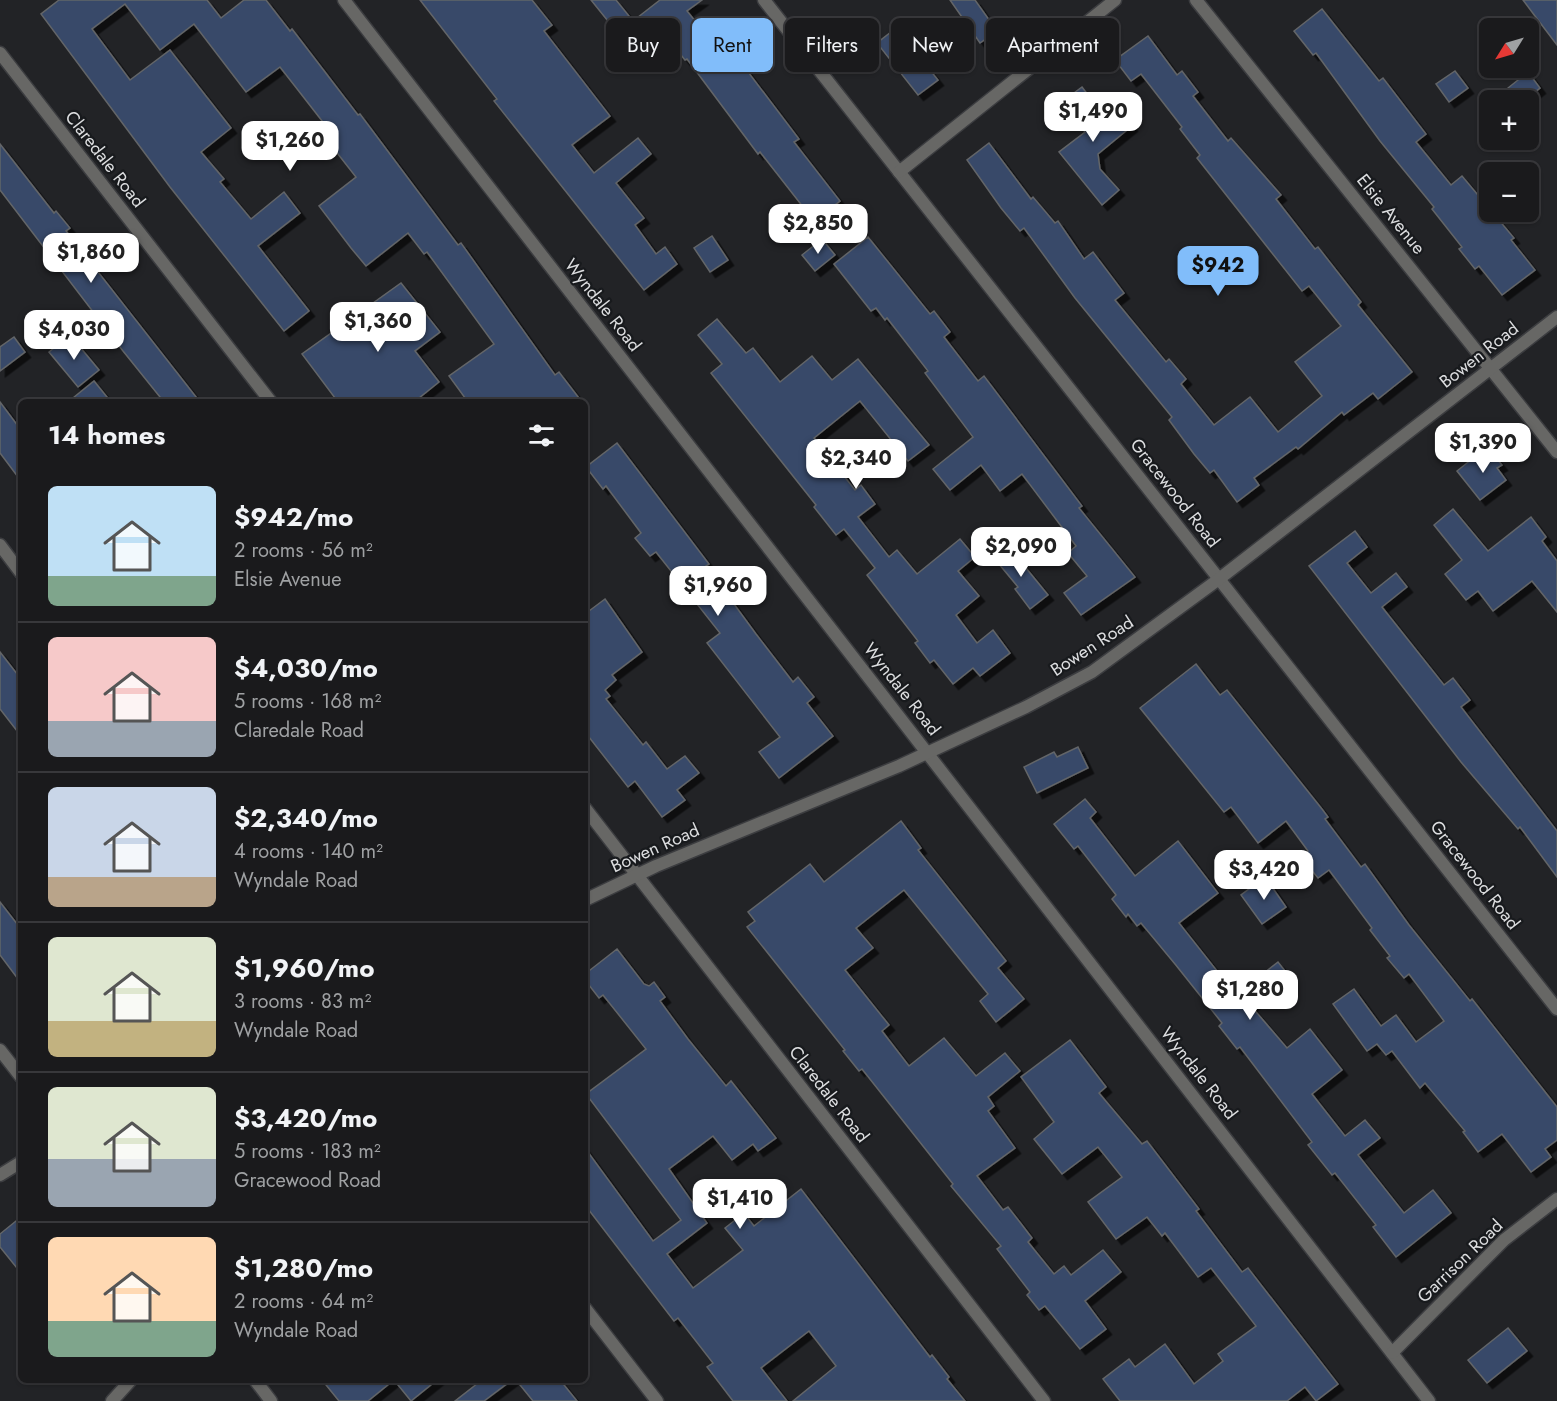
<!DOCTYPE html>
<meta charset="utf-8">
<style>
body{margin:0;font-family:Jost,sans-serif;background:#272729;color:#f1f3f6;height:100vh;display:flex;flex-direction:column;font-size:22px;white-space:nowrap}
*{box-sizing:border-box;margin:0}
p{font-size:20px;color:#9fa1a3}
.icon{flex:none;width:33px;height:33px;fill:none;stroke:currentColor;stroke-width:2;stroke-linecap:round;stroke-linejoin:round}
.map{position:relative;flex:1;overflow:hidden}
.side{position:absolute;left:18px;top:399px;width:570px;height:984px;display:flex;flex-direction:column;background:#1a1a1c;border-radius:9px;box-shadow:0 2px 4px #0004,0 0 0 2px #38383b}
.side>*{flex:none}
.banner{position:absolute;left:606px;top:18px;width:570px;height:54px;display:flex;gap:12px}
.needle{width:39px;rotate:233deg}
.controls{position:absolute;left:1479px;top:18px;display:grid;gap:12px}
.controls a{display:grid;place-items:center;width:60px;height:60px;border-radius:9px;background:#1a1a1c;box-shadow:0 2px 4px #0004,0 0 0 2px #38383b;font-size:30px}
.price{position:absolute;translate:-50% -51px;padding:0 14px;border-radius:12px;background:#fff;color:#222;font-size:20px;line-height:39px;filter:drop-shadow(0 2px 3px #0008)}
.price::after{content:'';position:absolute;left:50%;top:36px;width:18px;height:14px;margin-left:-9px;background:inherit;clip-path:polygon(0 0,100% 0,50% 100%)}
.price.active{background:#81bdfa;color:#111}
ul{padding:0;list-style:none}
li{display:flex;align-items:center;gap:18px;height:150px;padding:0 30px}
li+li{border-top:2px solid #38383b}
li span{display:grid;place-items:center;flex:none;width:168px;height:120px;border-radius:9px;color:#555}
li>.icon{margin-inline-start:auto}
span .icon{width:72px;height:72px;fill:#fffc;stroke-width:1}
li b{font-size:26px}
h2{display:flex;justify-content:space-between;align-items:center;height:72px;padding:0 30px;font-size:26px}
.chip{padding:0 21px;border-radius:9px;background:#1a1a1c;box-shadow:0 2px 4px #0004,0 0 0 2px #38383b;font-size:21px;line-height:54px}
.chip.active{background:#81bdfa;color:#111}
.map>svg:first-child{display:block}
.building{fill:#374a69;stroke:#636568;stroke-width:1.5;filter:url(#shadow)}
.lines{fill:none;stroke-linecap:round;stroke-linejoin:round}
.minor-casing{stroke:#3c3d40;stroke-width:15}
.minor{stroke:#676765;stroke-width:12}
.labels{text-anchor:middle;stroke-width:4.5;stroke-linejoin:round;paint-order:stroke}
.street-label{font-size:18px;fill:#dcdddf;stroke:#181a1d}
</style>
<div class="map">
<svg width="1557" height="1401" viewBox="0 0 1557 1401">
<defs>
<filter id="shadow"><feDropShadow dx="5.5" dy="5.5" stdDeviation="0" flood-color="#0009"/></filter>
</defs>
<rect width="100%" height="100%" fill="#222326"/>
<g class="building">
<polygon points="59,0 207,0 221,18 244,0 266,0 290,31 292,29 358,115 360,114 458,245 461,243 555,375 559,372 582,402 468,402 449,376 494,344 427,252 424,254 408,233 366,266 351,248 319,206 356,177 327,140 333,135 280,67 246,92 194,24 160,50 125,4 92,29 130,80 170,50 231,128 201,152 224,179 220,182 251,219 284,192 300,213 258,246 309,311 284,331 170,187 41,14"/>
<polygon points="420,0 532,0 552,25 544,31 610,116 572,145 594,173 638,138 651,154 616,183 644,218 635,225 656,254 665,247 677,264 644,290 494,101 497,99"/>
<polygon points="591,0 616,0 633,21 660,0 702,0 687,11 722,54 725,52 731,60 736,56 799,139 794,142 840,201 814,221 760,152 758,154 687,59 685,60 673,45 645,67"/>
<polygon points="950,0 975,0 997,31 980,43"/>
<polygon points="1523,0 1557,0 1557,45 1535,16"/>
<polygon points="1322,9 1379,81 1383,78 1426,134 1416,142 1451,185 1462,176 1514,238 1511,240 1535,270 1502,295 1479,266 1475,269 1459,249 1462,247 1432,209 1434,207 1380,141 1316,53 1313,55 1294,31"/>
<polygon points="900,25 917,47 914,50 938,80 918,95 877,43"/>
<polygon points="1148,36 1177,75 1182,71 1198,92 1193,96 1228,141 1231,138 1281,195 1276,199 1315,249 1318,247 1343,279 1361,302 1358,305 1412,372 1378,399 1373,393 1344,415 1342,412 1298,449 1296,447 1254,478 1259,485 1237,502 1214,470 1210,473 1194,454 1169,420 1172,417 1075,298 1024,228 1020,231 1001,208 967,160 989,143 1031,199 1033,197 1055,223 1058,221 1084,259 1093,252 1124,293 1115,300 1166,362 1169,359 1186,379 1181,384 1214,425 1250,397 1278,432 1322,396 1295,362 1341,326 1309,286 1302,291 1197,158 1200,155 1180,129 1182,127 1141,74 1131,81 1115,60"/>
<polygon points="1455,71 1468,88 1449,102 1436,84"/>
<polygon points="1528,72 1540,88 1525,100 1518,100 1508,88"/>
<polygon points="1082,87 1106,119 1118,109 1132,126 1098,154 1100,169 1119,190 1102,205 1059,152 1085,132 1062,102"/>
<polygon points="0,144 54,213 56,211 70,228 66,231 200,402 164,402 123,351 0,190"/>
<polygon points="712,236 728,260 710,272 694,248"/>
<polygon points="868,237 930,314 934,311 950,332 944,337 978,381 984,376 1082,506 1079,508 1135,577 1081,615 1064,593 1087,576 1068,553 1076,546 1022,474 1000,491 981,465 950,490 933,469 973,437 925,373 928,371 887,318 885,320 876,308 871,311 834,264"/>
<polygon points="822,239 835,255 815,271 802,255"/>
<polygon points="401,283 440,332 415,351 439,382 414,402 338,402 302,354"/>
<polygon points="717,319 746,353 753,348 780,382 812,356 832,380 858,359 929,445 908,461 860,401 814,438 855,490 861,485 875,504 858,517 889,557 897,550 917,574 960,539 975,557 958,571 979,596 956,615 977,643 993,630 1010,653 980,676 973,668 953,684 934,660 930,663 915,643 918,641 867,575 875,568 844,529 836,535 814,507 816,505 711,373 722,364 698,335"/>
<polygon points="70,335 99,370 78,387 49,352"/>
<polygon points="14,337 25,352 0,371 0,347"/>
<polygon points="94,381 111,402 68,402"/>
<polygon points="0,402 21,430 21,481 0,453"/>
<polygon points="617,443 709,564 706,566 756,634 793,682 798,677 814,697 807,703 833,736 779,778 759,752 780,737 707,643 720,633 656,552 650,556 635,538 641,533 606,486 603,489 586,467"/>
<polygon points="1487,447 1502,465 1497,468 1506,480 1480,500 1457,471"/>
<polygon points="1453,509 1488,551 1531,517 1546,537 1542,541 1557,561 1557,612 1532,581 1493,611 1478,591 1466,600 1445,574 1462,560 1434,525"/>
<polygon points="1355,531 1367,547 1347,563 1371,593 1396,573 1407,587 1382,607 1444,685 1453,678 1470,700 1461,707 1557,831 1557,877 1520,827 1518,829 1461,762 1309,566"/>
<polygon points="1008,546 1048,595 1030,609 1015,589 1018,587 994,558"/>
<polygon points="605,599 642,652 612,675 616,680 605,690 610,696 606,699 643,745 646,742 667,769 685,756 699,773 677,790 685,800 662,817 635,781 628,787 585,732 585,614"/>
<polygon points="0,652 21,679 21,736 0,709"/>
<polygon points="1196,664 1220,695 1227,690 1322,809 1328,817 1325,819 1361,867 1365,864 1409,925 1470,1001 1472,999 1557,1107 1557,1140 1545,1149 1551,1157 1531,1172 1502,1134 1478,1152 1463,1132 1465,1131 1425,1083 1420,1088 1392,1051 1386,1055 1377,1044 1367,1051 1333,1004 1354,989 1381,1026 1396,1015 1416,1042 1444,1021 1409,974 1404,978 1387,958 1390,956 1370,930 1372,928 1329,870 1318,878 1301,857 1308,851 1286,821 1258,843 1231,807 1224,812 1140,708"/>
<polygon points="1078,747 1088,768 1037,793 1024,767 1054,752 1057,757"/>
<polygon points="1085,799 1096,812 1090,818 1135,876 1178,841 1218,893 1179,923 1236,995 1278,962 1289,976 1251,1006 1287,1048 1310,1029 1342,1070 1312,1094 1345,1136 1365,1120 1380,1138 1358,1155 1404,1213 1433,1190 1451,1213 1396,1257 1373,1227 1376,1225 1335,1173 1332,1175 1308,1145 1312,1142 1240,1047 1237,1049 1219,1026 1222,1023 1175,964 1141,923 1137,926 1128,914 1126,917 1112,899 1116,895 1078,846 1074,849 1054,824"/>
<polygon points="901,821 921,848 918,850 1006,961 998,968 1024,999 996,1022 980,1001 988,994 904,890 856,928 873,948 845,970 889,1025 882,1031 909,1066 944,1038 976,1076 1005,1053 1020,1071 988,1097 994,1106 988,1111 1015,1148 977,1176 1003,1210 1008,1207 1019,1221 1032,1238 1028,1242 1054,1274 1064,1266 1071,1275 1103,1250 1121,1272 1085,1301 1106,1329 1080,1349 1045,1306 1039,1310 1027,1295 1030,1292 997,1249 1001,1246 951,1186 953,1184 862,1069 859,1071 843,1051 845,1050 747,927 755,921 748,912 810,864 824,882"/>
<polygon points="1265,877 1286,907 1262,924 1241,895"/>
<polygon points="0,902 21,929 21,983 0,955"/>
<polygon points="617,949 644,984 649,986 654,982 665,997 660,1001 688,1039 726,1086 731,1081 776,1138 758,1151 753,1144 732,1160 713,1136 669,1169 707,1223 667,1254 693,1288 743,1250 725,1228 744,1213 754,1226 801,1189 930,1357 932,1355 949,1377 947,1379 965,1401 793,1401 836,1366 809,1331 761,1368 787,1401 733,1401 707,1367 713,1363 678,1318 674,1321 585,1205 585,1148 653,1241 681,1220 586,1094 646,1049 603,995 599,998 585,980 585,974"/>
<polygon points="1070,1040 1106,1087 1099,1093 1142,1144 1147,1141 1199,1209 1196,1211 1242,1272 1248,1268 1338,1384 1316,1401 1305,1387 1287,1401 1120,1401 1103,1379 1129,1359 1135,1367 1165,1344 1194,1384 1223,1361 1218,1354 1256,1326 1211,1268 1198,1277 1165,1233 1162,1236 1147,1217 1116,1239 1088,1202 1122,1177 1098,1147 1062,1174 1034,1139 1054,1122 1021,1077"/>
<polygon points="21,1217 21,1273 0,1247 0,1234"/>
<polygon points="1508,1328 1527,1351 1487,1383 1468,1360"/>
<polygon points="322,1380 437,1380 411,1401 394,1380 368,1401 339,1401"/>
<polygon points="482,1380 512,1380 484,1401 455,1401"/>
<polygon points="516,1380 560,1380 577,1401 533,1401"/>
</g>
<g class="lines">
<defs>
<g id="minor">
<polyline points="344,0 1429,1401"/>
<polyline points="764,0 1557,1009"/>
<polyline points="1196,0 1557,452"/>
<polyline points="0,53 271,402"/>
<polyline points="899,172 1115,0"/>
<polyline points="0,545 21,573"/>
<polyline points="585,808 1044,1401"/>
<polyline points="585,900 656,866 899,766 1026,707 1092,672 1219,579 1557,317"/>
<polyline points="0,1050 21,1077"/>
<polyline points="0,1175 21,1162"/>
<polyline points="585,1308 657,1401"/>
<polyline points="1392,1353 1504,1240 1557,1199"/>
<polyline points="255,1380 271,1401"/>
<polyline points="112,1401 131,1380"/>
</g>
</defs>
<use href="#minor" class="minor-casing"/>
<use href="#minor" class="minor"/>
</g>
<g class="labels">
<g class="street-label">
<text transform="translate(105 159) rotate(52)" y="6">Claredale Road</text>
<text transform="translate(1391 214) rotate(51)" y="6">Elsie Avenue</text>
<text transform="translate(603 305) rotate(52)" y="6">Wyndale Road</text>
<text transform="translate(1479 355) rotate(-38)" y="6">Bowen Road</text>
<text transform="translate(1175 493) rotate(52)" y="6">Gracewood Road</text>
<text transform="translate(1092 646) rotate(-33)" y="6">Bowen Road</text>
<text transform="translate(902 689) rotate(52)" y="6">Wyndale Road</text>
<text transform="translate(655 848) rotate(-24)" y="6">Bowen Road</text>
<text transform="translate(1475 875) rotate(52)" y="6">Gracewood Road</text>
<text transform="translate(1199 1073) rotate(52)" y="6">Wyndale Road</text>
<text transform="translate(829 1094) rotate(52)" y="6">Claredale Road</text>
<text transform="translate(1460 1261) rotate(-44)" y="6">Garrison Road</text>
</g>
</g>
</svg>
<div class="controls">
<a><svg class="needle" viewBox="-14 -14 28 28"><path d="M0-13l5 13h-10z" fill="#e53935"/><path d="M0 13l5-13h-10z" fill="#9fa1a3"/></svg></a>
<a>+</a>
<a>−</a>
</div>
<b class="price" style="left:1093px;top:143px">$1,490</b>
<b class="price" style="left:290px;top:172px">$1,260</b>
<b class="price" style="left:818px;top:255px">$2,850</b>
<b class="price" style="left:91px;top:284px">$1,860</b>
<b class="price active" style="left:1218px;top:297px">$942</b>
<b class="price" style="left:378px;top:353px">$1,360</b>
<b class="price" style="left:74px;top:361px">$4,030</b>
<b class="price" style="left:1483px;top:474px">$1,390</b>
<b class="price" style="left:856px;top:490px">$2,340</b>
<b class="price" style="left:1021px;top:578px">$2,090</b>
<b class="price" style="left:718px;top:617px">$1,960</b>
<b class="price" style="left:1264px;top:901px">$3,420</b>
<b class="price" style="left:1250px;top:1021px">$1,280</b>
<b class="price" style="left:740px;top:1230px">$1,410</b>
<div class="banner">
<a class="chip">Buy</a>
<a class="chip active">Rent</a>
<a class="chip">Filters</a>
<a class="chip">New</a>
<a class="chip">Apartment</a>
</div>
<section class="side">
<h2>14 homes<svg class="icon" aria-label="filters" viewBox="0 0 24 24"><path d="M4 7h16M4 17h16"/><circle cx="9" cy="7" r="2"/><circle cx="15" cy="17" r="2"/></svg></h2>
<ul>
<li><span style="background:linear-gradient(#bfe0f5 75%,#7fa58c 0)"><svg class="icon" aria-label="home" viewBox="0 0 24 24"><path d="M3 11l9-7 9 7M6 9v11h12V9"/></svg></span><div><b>$942/mo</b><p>2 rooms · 56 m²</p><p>Elsie Avenue</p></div></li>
<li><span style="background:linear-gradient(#f6c9c9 70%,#9aa5b1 0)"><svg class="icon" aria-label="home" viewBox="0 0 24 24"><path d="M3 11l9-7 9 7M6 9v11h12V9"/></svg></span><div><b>$4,030/mo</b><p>5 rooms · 168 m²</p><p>Claredale Road</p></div></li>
<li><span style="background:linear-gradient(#c9d6e8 75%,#b9a48a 0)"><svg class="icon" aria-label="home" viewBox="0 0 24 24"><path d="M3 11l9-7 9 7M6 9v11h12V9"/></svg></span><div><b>$2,340/mo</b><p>4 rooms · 140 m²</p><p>Wyndale Road</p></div></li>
<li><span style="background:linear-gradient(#dfe7d0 70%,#c2b280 0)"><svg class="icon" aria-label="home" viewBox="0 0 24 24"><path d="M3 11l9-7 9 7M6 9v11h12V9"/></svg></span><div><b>$1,960/mo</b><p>3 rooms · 83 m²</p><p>Wyndale Road</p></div></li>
<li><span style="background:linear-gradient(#dfe7d0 60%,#9aa5b1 0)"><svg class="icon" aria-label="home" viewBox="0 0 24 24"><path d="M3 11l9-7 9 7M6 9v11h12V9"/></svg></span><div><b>$3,420/mo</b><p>5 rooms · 183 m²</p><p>Gracewood Road</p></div></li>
<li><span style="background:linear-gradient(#ffd9b3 70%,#7fa58c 0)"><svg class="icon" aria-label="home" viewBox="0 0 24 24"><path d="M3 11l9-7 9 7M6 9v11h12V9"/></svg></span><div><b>$1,280/mo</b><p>2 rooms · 64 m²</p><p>Wyndale Road</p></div></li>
</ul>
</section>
</div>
